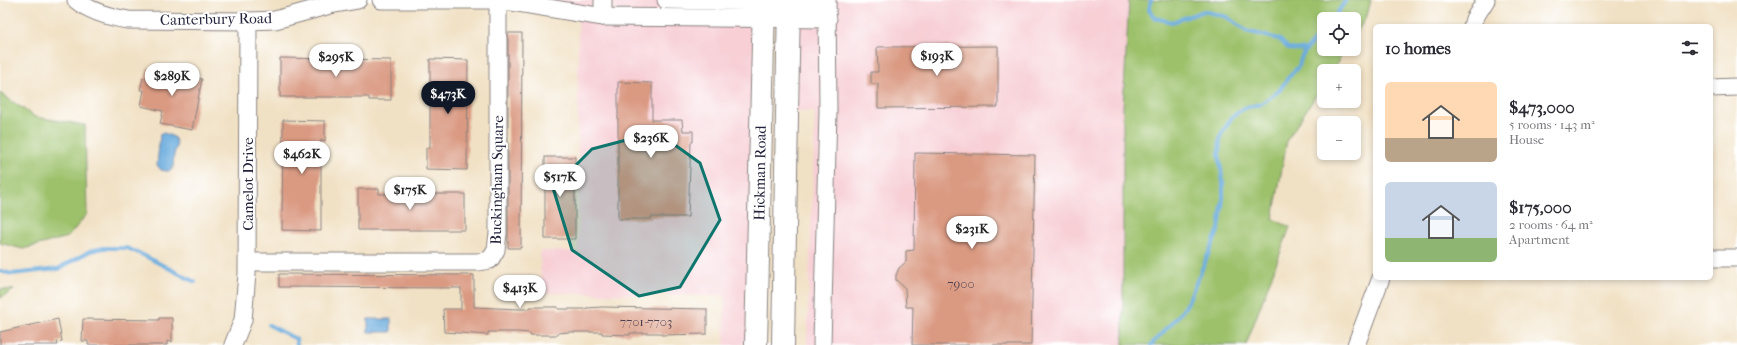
<!DOCTYPE html>
<meta charset="utf-8">
<style>
body{margin:0;font-family:"IM FELL French Canon",serif;background:#f7f7f7;color:#2b2b33;height:100vh;display:flex;flex-direction:column;font-size:15px;white-space:nowrap}
*{box-sizing:border-box;margin:0}
p{font-size:13px;color:#7c7c81}
.icon{flex:none;width:22px;height:22px;fill:none;stroke:currentColor;stroke-width:2;stroke-linecap:round;stroke-linejoin:round}
.map{position:relative;flex:1;overflow:hidden}
.drawer{position:absolute;left:1373px;top:24px;width:340px;height:256px;display:flex;flex-direction:column;background:#fff;border-radius:6px;box-shadow:0 2px 6px #0003}
.drawer>*{flex:none}
.tools{position:absolute;left:1317px;top:12px;display:grid;gap:8px}
.tools a{display:grid;place-items:center;width:44px;height:44px;border-radius:6px;background:#fff;box-shadow:0 2px 6px #0003;font-size:20px}
.price{position:absolute;translate:-50% -34px;padding:0 9px;border-radius:14px;background:#fff;color:#222;font-size:13px;line-height:26px;filter:drop-shadow(0 1px 2px #0008)}
.price::after{content:'';position:absolute;left:50%;top:24px;width:12px;height:9px;margin-left:-6px;background:inherit;clip-path:polygon(0 0,100% 0,50% 100%)}
.price.on{background:#111827;color:#fff}
ul{padding:0;list-style:none}
li{display:flex;align-items:center;gap:12px;height:100px;padding:0 12px}
li span{display:grid;place-items:center;flex:none;width:112px;height:80px;border-radius:6px;color:#555}
li>.icon{margin-inline-start:auto}
span .icon{width:48px;height:48px;fill:#fffc;stroke-width:1}
li b{font-size:17px}
h2{display:flex;justify-content:space-between;align-items:center;height:48px;padding:0 12px;font-size:17px}
.map>svg:first-child{display:block}
.built{fill:#f7cfd5}
.green{fill:#9cc16b;stroke:#5f7253}
.water{fill:#69abdd;stroke:#46668c}
.lines{fill:none;stroke-linecap:round;stroke-linejoin:round}
.stream{stroke:#69abdd;stroke-width:4}
.building{fill:#da9a82}
.minor-casing{stroke:#8a8280;stroke-width:19}
.major-casing{stroke:#8a8280;stroke-width:24}
.minor{stroke:#fff;stroke-width:17}
.major{stroke:#fff;stroke-width:22}
.marked{fill:#0f766e;fill-opacity:0.2;stroke:#0f766e;stroke-width:3;stroke-linejoin:round}
.labels{text-anchor:middle;stroke-width:4;stroke-linejoin:round;paint-order:stroke}
.number-label{font-size:13px;fill:#50404d}
.street-label{font-size:15px;fill:#22223b;stroke:#fff}
</style>
<div class="map">
<svg width="1737" height="345" viewBox="0 0 1737 345">
<rect width="100%" height="100%" fill="#fff"/>
<filter id="ink" filterUnits="userSpaceOnUse"><feTurbulence type="fractalNoise" baseFrequency=".025" numOctaves="2"/><feDisplacementMap in="SourceGraphic" scale="8" xChannelSelector="R" yChannelSelector="G"/><feConvolveMatrix kernelMatrix="1 2 1 2 8 2 1 2 1" color-interpolation-filters="sRGB"/></filter>
<filter id="wash" filterUnits="userSpaceOnUse"><feTurbulence type="fractalNoise" baseFrequency=".012" numOctaves="4" result="noise"/><feDisplacementMap in="SourceGraphic" scale="16" xChannelSelector="R" yChannelSelector="G"/><feGaussianBlur stdDeviation="0.9" result="paint"/><feColorMatrix in="noise" values="0 0 0 0 0 0 0 0 0 0 0 0 0 0 0 0 0 1.4 0 .05"/><feComposite in="paint" operator="in"/></filter>
<g filter="url(#wash)">
<rect width="100%" height="100%" fill="#f1e1c4"/>
<g class="built">
<polygon points="499,0 764,0 756,345 724,345 725,296 541,293 540,251 578,251 578,14"/>
<polygon points="789,0 1129,0 1123,108 1123,345 807,345 815,112 787,111"/>
</g>
<g class="green">
<polygon points="1129,0 1371,0 1367,16 1354,37 1354,19 1324,19 1324,49 1346,49 1332,71 1324,71 1324,83 1287,140 1273,219 1290,227 1246,345 1123,345 1123,108"/>
<polygon points="0,93 35,117 85,125 87,214 68,237 23,249 0,243"/>
<polygon points="0,289 14,290 0,298"/>
</g>
<g class="water">
<path d="M 164,133 L 174,137 C 179,147 176,145 174,155 C 172,165 177,174 161,170 L 157,165 L 160,134 Z"/>
<rect x="368" y="319" width="23" height="13"/>
</g>
<g class="lines">
<g class="stream">
<polyline points="1151,0 1149,10 1155,18 1172,22 1204,11 1227,17 1246,31 1279,39 1289,49 1306,50"/>
<polyline points="1333,19 1346,0"/>
<polyline points="0,271 12,274 58,269 90,251 103,248 127,248 145,256 195,282"/>
<polyline points="269,325 296,339 297,345"/>
<path d="M 1151,345 C 1162,332 1179,318 1187,304 L 1219,229 L 1223,198 L 1223,183 L 1219,155 L 1220,136 L 1232,117 L 1244,108 L 1261,104 L 1279,91 L 1288,78 L 1299,66 L 1301,58 L 1306,50 L 1324,29"/>
</g>
</g>
<g id="blocks">
<g class="building">
<polygon points="508,33 522,33 521,248 508,248"/>
<polygon points="998,46 998,107 878,108 878,84 871,84 871,72 878,72 877,47"/>
<polygon points="280,58 391,60 391,100 369,100 369,97 280,97"/>
<polygon points="430,59 468,60 467,170 426,169 426,148 430,148"/>
<polygon points="148,68 202,79 192,130 160,124 163,111 141,106 144,90 140,90 143,78 146,79"/>
<polygon points="618,82 652,83 652,120 682,120 683,131 693,131 693,142 691,142 688,217 651,217 651,219 618,219"/>
<polygon points="283,120 325,121 325,141 321,140 321,231 282,230"/>
<polygon points="915,153 1035,155 1031,345 912,345 913,307 906,307 905,288 896,280 896,275 899,268 906,262 906,251 914,250"/>
<rect x="545" y="157" width="30" height="82"/>
<polygon points="358,189 379,189 379,194 465,194 465,230 358,230"/>
<polygon points="279,274 474,275 474,307 518,309 530,309 530,307 558,307 558,309 586,309 586,308 602,307 707,309 707,334 661,335 661,333 630,333 630,335 602,334 602,332 569,332 558,333 558,335 530,335 530,333 518,332 488,332 488,335 444,332 443,309 461,309 461,288 279,287"/>
<polygon points="159,318 172,318 172,342 167,341 167,345 88,345 88,341 82,341 83,319 159,320"/>
<polygon points="58,319 62,341 57,342 58,345 0,345 0,332"/>
</g>
</g>
</g>
<g filter="url(#ink)">
<use href="#blocks" fill-opacity="0" stroke="#8a8280" stroke-width="1"/>
<g class="lines">
<defs>
<g id="minor">
<path d="M 76,0 C 91,12 109,17 128,20 L 248,21 L 275,20 L 330,5 L 358,0"/>
<polyline points="381,0 490,0"/>
<polyline points="499,0 603,17 828,19"/>
<polyline points="666,0 827,3"/>
<polyline points="603,17 603,0"/>
<polyline points="1472,26 1474,19 1486,0"/>
<polyline points="1711,88 1737,87"/>
<polyline points="1711,258 1737,258"/>
<polyline points="248,262 478,262 490,260 496,250 498,233 498,0"/>
<polyline points="233,345 243,320 247,274 248,21"/>
<polyline points="822,345 828,111 827,0"/>
<polyline points="1356,345 1381,278"/>
</g>
<g id="major">
<polyline points="756,345 764,0"/>
<polyline points="783,345 789,0"/>
</g>
</defs>
<use href="#minor" class="minor-casing"/>
<use href="#major" class="major-casing"/>
<use href="#minor" class="minor"/>
<use href="#major" class="major"/>
</g>
</g>
<path class="marked" d="M 657,132 L 700,163 L 720,220 L 680,287 L 639,296 L 572,250 L 553,188 L 592,149 Z"/>
<g class="labels">
<g class="number-label">
<text x="961" y="288">7900</text>
<text x="646" y="326">7701-7703</text>
</g>
<g class="street-label">
<text transform="translate(216 19) rotate(-1)" y="5">Canterbury Road</text>
<text transform="translate(760 173) rotate(-89)" y="5">Hickman Road</text>
<text transform="translate(497 180) rotate(-89)" y="5">Buckingham Square</text>
<text transform="translate(248 184) rotate(-90)" y="5">Camelot Drive</text>
</g>
</g>
</svg>
<div class="tools">
<a><svg class="icon" aria-label="locate" viewBox="0 0 24 24"><circle cx="12" cy="12" r="6"/><path d="M12 2v4M12 18v4M2 12h4M18 12h4"/></svg></a>
<a>+</a>
<a>−</a>
</div>
<b class="price" style="left:937px;top:77px">$193K</b>
<b class="price" style="left:336px;top:78px">$295K</b>
<b class="price" style="left:172px;top:97px">$289K</b>
<b class="price on" style="left:448px;top:115px">$473K</b>
<b class="price" style="left:651px;top:159px">$236K</b>
<b class="price" style="left:302px;top:175px">$462K</b>
<b class="price" style="left:560px;top:198px">$517K</b>
<b class="price" style="left:410px;top:211px">$175K</b>
<b class="price" style="left:972px;top:250px">$231K</b>
<b class="price" style="left:520px;top:309px">$413K</b>
<section class="drawer">
<h2>10 homes<svg class="icon" aria-label="filters" viewBox="0 0 24 24"><path d="M4 7h16M4 17h16"/><circle cx="9" cy="7" r="2"/><circle cx="15" cy="17" r="2"/></svg></h2>
<ul>
<li><span style="background:linear-gradient(#ffd9b3 70%,#b9a48a 0)"><svg class="icon" aria-label="home" viewBox="0 0 24 24"><path d="M3 11l9-7 9 7M6 9v11h12V9"/></svg></span><div><b>$473,000</b><p>5 rooms · 143 m²</p><p>House</p></div></li>
<li><span style="background:linear-gradient(#c9d6e8 70%,#8fb573 0)"><svg class="icon" aria-label="home" viewBox="0 0 24 24"><path d="M3 11l9-7 9 7M6 9v11h12V9"/></svg></span><div><b>$175,000</b><p>2 rooms · 64 m²</p><p>Apartment</p></div></li>
</ul>
</section>
</div>
